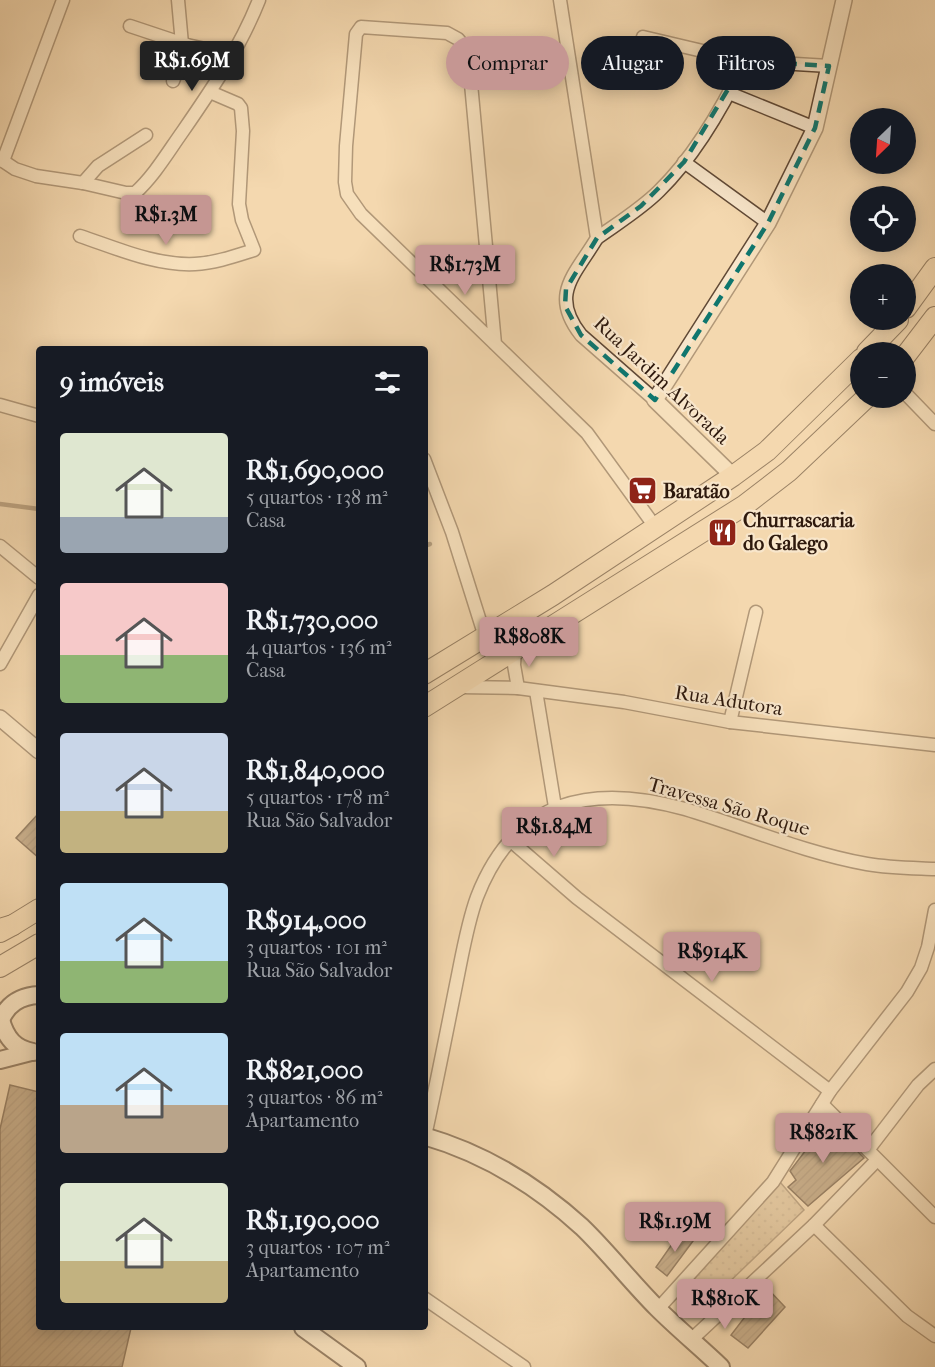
<!DOCTYPE html>
<html lang="pt">
<meta charset="utf-8">
<style>
body{margin:0;font-family:"IM FELL French Canon",serif;background:#242831;color:#f1f3f6;height:100vh;display:flex;flex-direction:column;font-size:22px;white-space:nowrap}
*{box-sizing:border-box;margin:0}
p{font-size:20px;color:#9ea1a6}
.icon{flex:none;width:33px;height:33px;fill:none;stroke:currentColor;stroke-width:2;stroke-linecap:round;stroke-linejoin:round}
.map{position:relative;flex:1;overflow:hidden}
.side{position:absolute;left:36px;top:346px;width:392px;height:984px;display:flex;flex-direction:column;background:#171b24;border-radius:6px;box-shadow:0 3px 15px #0003}
.side>*{flex:none}
.hud{position:absolute;left:446px;top:36px;width:399px;height:54px;display:flex;gap:12px}
.needle{width:39px;rotate:205deg}
.controls{position:absolute;left:850px;top:108px;display:grid;gap:12px}
.controls a{display:grid;place-items:center;width:66px;height:66px;border-radius:50%;background:#171b24;box-shadow:0 3px 15px #0003;font-size:30px}
.price{position:absolute;translate:-50% -51px;padding:0 14px;border-radius:6px;background:#c59692;color:#111;font-size:20px;line-height:39px;filter:drop-shadow(0 2px 3px #0008)}
.price::after{content:'';position:absolute;left:50%;top:36px;width:18px;height:14px;margin-left:-9px;background:inherit;clip-path:polygon(0 0,100% 0,50% 100%)}
.price.on{background:#222;color:#fff}
ul{padding:0;list-style:none}
li{display:flex;align-items:center;gap:18px;height:150px;padding:0 24px}
li span{display:grid;place-items:center;flex:none;width:168px;height:120px;border-radius:6px;color:#555}
li>.icon{margin-inline-start:auto}
span .icon{width:72px;height:72px;fill:#fffc;stroke-width:1}
li b{font-size:26px}
h2{display:flex;justify-content:space-between;align-items:center;height:72px;padding:0 24px;font-size:26px}
.chip{padding:0 21px;border-radius:27px;background:#171b24;box-shadow:0 3px 15px #0003;font-size:21px;line-height:54px}
.chip.on{background:#c59692;color:#111}
.map>svg:first-child{display:block}
.grass{fill:url(#grass-dots);stroke:#806850;stroke-width:1.5}
.lines{fill:none;stroke-linecap:round;stroke-linejoin:round}
.stream{stroke:#7d654d;stroke-width:4.5}
.building{fill:url(#building-hatch);stroke:#2e190d;stroke-width:1.5}
.minor-casing{stroke:#604936;stroke-width:15}
.tertiary-casing{stroke:#604936;stroke-width:18}
.secondary-casing{stroke:#2e190d;stroke-width:20}
.primary-casing{stroke:#2e190d;stroke-width:22}
.trunk-casing{stroke:#2e190d;stroke-width:22}
.minor{stroke:#f8e6cb;stroke-width:12}
.tertiary{stroke:#f8e6cb;stroke-width:15}
.secondary{stroke:#f8e6cb;stroke-width:16}
.primary{stroke:#f4d8af;stroke-width:20}
.trunk{stroke:#f4d8af;stroke-width:20}
.marked{fill:none;stroke:#0f766e;stroke-width:4.5;stroke-dasharray:12 8;stroke-linejoin:round}
.labels{text-anchor:middle;stroke-width:4.5;stroke-linejoin:round;paint-order:stroke}
.street-label{font-size:20px;fill:#2e190d;stroke:#f8e6cb}
.poi-label{font-size:20px;font-weight:bold;fill:#2e190d;stroke:#f8e6cb;text-anchor:start}
</style>
<div class="map">
<svg width="935" height="1367" viewBox="0 0 935 1367">
<defs>
<pattern id="grass-dots" width="8" height="8" patternUnits="userSpaceOnUse" patternTransform="scale(1.5)"><rect width="8" height="8" fill="#d2b893"/><path d="M2 2h.1M6 6h.1" fill="none" stroke="#b59e7e" stroke-width="1.8" stroke-linecap="round"/></pattern>
<pattern id="building-hatch" width="6" height="6" patternUnits="userSpaceOnUse" patternTransform="scale(1.5)"><rect width="6" height="6" fill="#957c61"/><path d="M-1 1l2-2M0 6l6-6M5 7l2-2" fill="none" stroke="#7a654e"/></pattern>
</defs>
<rect width="100%" height="100%" fill="#f4d8af"/>
<filter id="stains"><feTurbulence type="fractalNoise" baseFrequency=".00333" numOctaves="4"/><feColorMatrix values="0 0 0 0 .2 0 0 0 0 .09 0 0 0 0 .02 0 0 0 .5 -.17"/></filter>
<radialGradient id="worn" r=".72"><stop offset=".6" stop-color="#630" stop-opacity="0"/><stop offset="1" stop-color="#630" stop-opacity=".3"/></radialGradient>
<polygon class="grass" points="780,1182 804,1210 695,1315 675,1297"/>
<g class="lines">
<g class="stream">
<polyline points="0,504 39,509"/>
<polyline points="424,546 430,544"/>
</g>
</g>
<g class="building">
<polygon points="39,813 39,858 16,838"/>
<polygon points="10,1085 39,1092 39,1328 131,1328 122,1367 0,1367 0,1129"/>
<polygon points="828,1121 864,1158 808,1206 788,1187 796,1180 790,1171"/>
<polygon points="682,1230 693,1241 667,1276 656,1267"/>
<polygon points="767,1288 785,1307 748,1348 731,1335"/>
</g>
<g class="lines">
<defs>
<g id="minor">
<polyline points="178,0 182,44"/>
<path d="M 560,0 L 597,238 C 575,275 549,294 581,335 L 655,400"/>
<polyline points="130,26 187,45 233,55"/>
<polyline points="643,37 745,61 829,66"/>
<polyline points="173,81 187,45"/>
<polyline points="729,93 815,128"/>
<path d="M 0,159 L 15,169 L 36,176 L 83,183 L 126,193 L 135,193 C 154,176 168,152 183,131 C 212,89 240,48 259,0"/>
<polyline points="3,161 63,0"/>
<polyline points="684,162 768,223"/>
<polyline points="83,183 98,166 146,135"/>
<path d="M 80,236 C 116,248 156,266 195,264 C 215,263 235,256 254,250 L 242,220 L 239,204 L 243,131 L 241,108 L 238,104 L 210,92"/>
<path d="M 597,238 C 618,223 641,209 659,191 C 696,155 723,107 745,61"/>
<polyline points="495,344 468,51 458,39 447,33 361,27 356,34 346,146 345,182 347,194 361,214 587,433 656,528"/>
<polyline points="906,394 935,424"/>
<polyline points="0,405 39,416"/>
<polyline points="424,459 452,532 485,637"/>
<polyline points="0,546 39,578"/>
<polyline points="515,649 514,665 518,688"/>
<polyline points="0,664 39,595"/>
<polyline points="460,687 518,688 624,702 730,722 935,745"/>
<polyline points="536,691 555,807"/>
<polyline points="730,722 756,612"/>
<polyline points="510,840 577,898 830,1091"/>
<polyline points="822,1104 935,1217"/>
<path d="M 425,1136 C 436,1086 446,1035 456,985 C 462,956 467,924 477,897 C 515,799 591,783 685,809 C 745,827 805,853 867,864 C 890,868 912,868 935,869"/>
<polyline points="868,1150 918,1085 935,1069"/>
<polyline points="814,1225 907,1316 935,1336"/>
<polyline points="424,1298 524,1367"/>
<polyline points="658,1309 773,1182 830,1091 907,992 921,968 928,947 935,910"/>
<polyline points="692,1339 814,1225 877,1160"/>
</g>
<g id="tertiary">
<polyline points="733,476 655,400 768,223 815,128 844,0"/>
<polyline points="0,718 39,751"/>
</g>
<g id="secondary">
<path d="M 1,1020 C 6,1038 15,1049 33,1052"/>
<path d="M 0,1022 C 7,1004 20,996 39,995"/>
<polyline points="0,1060 31,1052"/>
<path d="M 424,1136 C 483,1153 537,1186 582,1227 C 608,1252 631,1282 657,1308 C 677,1328 700,1347 721,1367"/>
<polyline points="303,1328 357,1367"/>
</g>
<g id="primary">
<polyline points="906,308 935,268"/>
<polyline points="867,352 898,320"/>
<polyline points="906,355 935,317"/>
<polyline points="424,674 553,595 733,476 767,451 861,359"/>
<polyline points="424,707 745,505 789,471 866,398"/>
<polyline points="0,929 13,925 39,909"/>
<polyline points="0,967 39,944"/>
</g>
<polyline id="trunk" points="0,932 13,925"/>
</defs>
<use href="#minor" class="minor-casing"/>
<use href="#tertiary" class="tertiary-casing"/>
<use href="#secondary" class="secondary-casing"/>
<use href="#primary" class="primary-casing"/>
<use href="#trunk" class="trunk-casing"/>
<use href="#minor" class="minor"/>
<use href="#tertiary" class="tertiary"/>
<use href="#secondary" class="secondary"/>
<use href="#primary" class="primary"/>
<use href="#trunk" class="trunk"/>
</g>
<path d="M0 0H935V1367H0ZM 745,61 L 829,66 L 815,128 L 768,223 L 655,400 L 581,335 L 565,306 L 566,289 L 597,238 L 641,206 L 684,162 Z" fill="#f4d8af" fill-opacity=".55" fill-rule="evenodd"/>
<path class="marked" d="M 745,61 L 829,66 L 815,128 L 768,223 L 655,400 L 581,335 L 565,306 L 566,289 L 597,238 L 641,206 L 684,162 Z"/>
<defs>
<symbol id="supermarket-square" viewBox="-11 -11 22 22"><rect x="-9" y="-9" width="18" height="18" rx="4" fill="#8f2418" stroke="#f8e6cb"/><path d="M-6-5.5h2.5l.6 2H6L4.5 2H-2.5L-4.4-4H-6ZM-1.5 3.2a1.3 1.3 0 1 0 .1 0ZM3 3.2a1.3 1.3 0 1 0 .1 0Z" fill="#fff"/></symbol>
<symbol id="restaurant-square" viewBox="-11 -11 22 22"><rect x="-9" y="-9" width="18" height="18" rx="4" fill="#8f2418" stroke="#f8e6cb"/><path d="M-5-6h1v4h1v-4h1v4h1v-4h1v5L-1.5 .5V6h-2V.5L-5-1ZM5-6V6H3V1.5H1.5Q1.5-4 5-6Z" fill="#fff"/></symbol>
</defs>
<g fill-rule="evenodd">
<use href="#supermarket-square" x="626" y="474" width="33" height="33"/>
<use href="#restaurant-square" x="706" y="516" width="33" height="33"/>
</g>
<g class="labels">
<g class="street-label">
<text transform="translate(662 380) rotate(43)" y="7">Rua Jardim Alvorada</text>
<text transform="translate(729 700) rotate(9)" y="7">Rua Adutora</text>
<text transform="translate(729 806) rotate(16)" y="7">Travessa São Roque</text>
</g>
<g class="poi-label">
<text x="663" y="498">Baratão</text>
<text x="743" y="527">Churrascaria<tspan x="743" dy="23">do Galego</tspan></text>
</g>
</g>
<rect width="100%" height="100%" filter="url(#stains)"/>
<rect width="100%" height="100%" fill="url(#worn)"/>
</svg>
<div class="controls">
<a><svg class="needle" viewBox="-14 -14 28 28"><path d="M0-13l5 13h-10z" fill="#e53935"/><path d="M0 13l5-13h-10z" fill="#9ea1a6"/></svg></a>
<a><svg class="icon" aria-label="locate" viewBox="0 0 24 24"><circle cx="12" cy="12" r="6"/><path d="M12 2v4M12 18v4M2 12h4M18 12h4"/></svg></a>
<a>+</a>
<a>−</a>
</div>
<b class="price on" style="left:192px;top:92px">R$1.69M</b>
<b class="price" style="left:166px;top:246px">R$1.3M</b>
<b class="price" style="left:465px;top:296px">R$1.73M</b>
<b class="price" style="left:529px;top:668px">R$808K</b>
<b class="price" style="left:554px;top:858px">R$1.84M</b>
<b class="price" style="left:712px;top:983px">R$914K</b>
<b class="price" style="left:823px;top:1164px">R$821K</b>
<b class="price" style="left:675px;top:1253px">R$1.19M</b>
<b class="price" style="left:725px;top:1330px">R$810K</b>
<div class="hud">
<a class="chip on">Comprar</a>
<a class="chip">Alugar</a>
<a class="chip">Filtros</a>
</div>
<section class="side">
<h2>9 imóveis<svg class="icon" aria-label="filters" viewBox="0 0 24 24"><path d="M4 7h16M4 17h16"/><circle cx="9" cy="7" r="2"/><circle cx="15" cy="17" r="2"/></svg></h2>
<ul>
<li><span style="background:linear-gradient(#dfe7d0 70%,#9aa5b1 0)"><svg class="icon" aria-label="home" viewBox="0 0 24 24"><path d="M3 11l9-7 9 7M6 9v11h12V9"/></svg></span><div><b>R$1,690,000</b><p>5 quartos · 138 m²</p><p>Casa</p></div></li>
<li><span style="background:linear-gradient(#f6c9c9 60%,#8fb573 0)"><svg class="icon" aria-label="home" viewBox="0 0 24 24"><path d="M3 11l9-7 9 7M6 9v11h12V9"/></svg></span><div><b>R$1,730,000</b><p>4 quartos · 136 m²</p><p>Casa</p></div></li>
<li><span style="background:linear-gradient(#c9d6e8 65%,#c2b280 0)"><svg class="icon" aria-label="home" viewBox="0 0 24 24"><path d="M3 11l9-7 9 7M6 9v11h12V9"/></svg></span><div><b>R$1,840,000</b><p>5 quartos · 178 m²</p><p>Rua São Salvador</p></div></li>
<li><span style="background:linear-gradient(#bfe0f5 65%,#8fb573 0)"><svg class="icon" aria-label="home" viewBox="0 0 24 24"><path d="M3 11l9-7 9 7M6 9v11h12V9"/></svg></span><div><b>R$914,000</b><p>3 quartos · 101 m²</p><p>Rua São Salvador</p></div></li>
<li><span style="background:linear-gradient(#bfe0f5 60%,#b9a48a 0)"><svg class="icon" aria-label="home" viewBox="0 0 24 24"><path d="M3 11l9-7 9 7M6 9v11h12V9"/></svg></span><div><b>R$821,000</b><p>3 quartos · 86 m²</p><p>Apartamento</p></div></li>
<li><span style="background:linear-gradient(#dfe7d0 65%,#c2b280 0)"><svg class="icon" aria-label="home" viewBox="0 0 24 24"><path d="M3 11l9-7 9 7M6 9v11h12V9"/></svg></span><div><b>R$1,190,000</b><p>3 quartos · 107 m²</p><p>Apartamento</p></div></li>
</ul>
</section>
</div>
